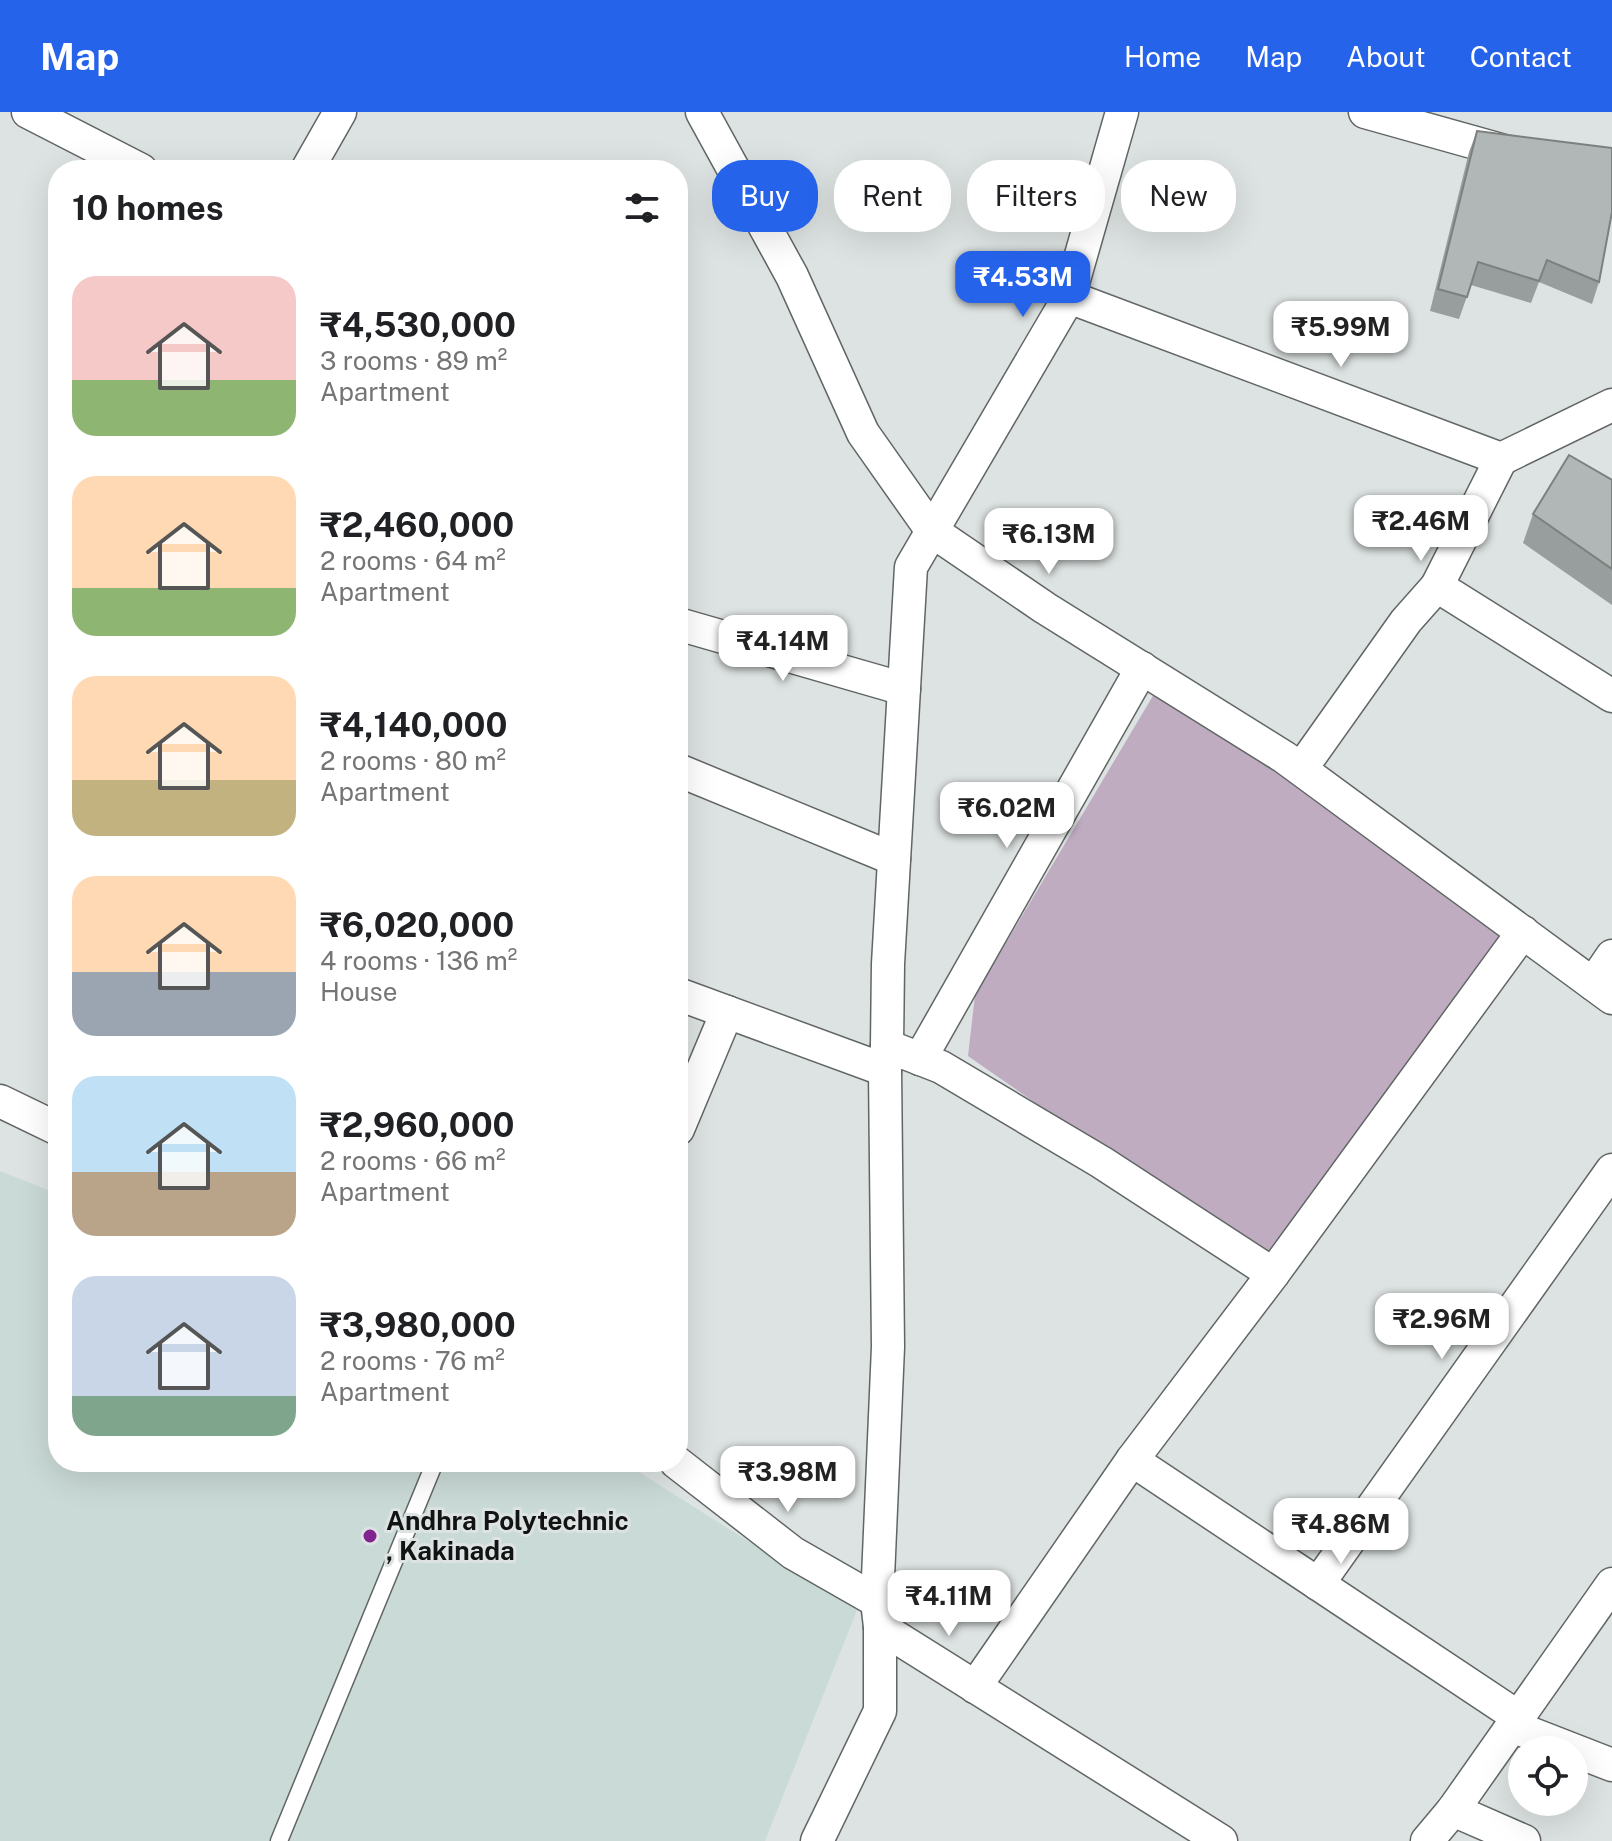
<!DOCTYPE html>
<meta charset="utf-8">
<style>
body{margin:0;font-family:"Public Sans",sans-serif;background:#f6f6f6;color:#202124;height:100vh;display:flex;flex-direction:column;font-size:30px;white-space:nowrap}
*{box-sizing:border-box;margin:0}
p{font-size:26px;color:#757577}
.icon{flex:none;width:44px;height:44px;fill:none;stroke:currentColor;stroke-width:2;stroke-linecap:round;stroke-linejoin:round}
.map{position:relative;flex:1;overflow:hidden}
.panel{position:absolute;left:48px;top:48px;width:640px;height:1312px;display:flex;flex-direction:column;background:#fff;border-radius:32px;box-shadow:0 8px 32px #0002}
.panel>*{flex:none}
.hud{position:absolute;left:712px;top:48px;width:760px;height:72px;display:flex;gap:16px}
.tools{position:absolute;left:1508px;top:1624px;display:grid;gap:16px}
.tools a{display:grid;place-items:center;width:80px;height:80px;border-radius:50%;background:#fff;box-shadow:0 8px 32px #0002;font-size:40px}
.price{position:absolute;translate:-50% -68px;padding:0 18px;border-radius:16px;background:#fff;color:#222;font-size:26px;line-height:52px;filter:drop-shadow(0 2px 4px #0008)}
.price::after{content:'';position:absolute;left:50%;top:48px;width:24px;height:18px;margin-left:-12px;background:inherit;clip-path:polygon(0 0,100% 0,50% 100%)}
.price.selected{background:#2563eb;color:#fff}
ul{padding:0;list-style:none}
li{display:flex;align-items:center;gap:24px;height:200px;padding:0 24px}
li span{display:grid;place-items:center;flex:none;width:224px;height:160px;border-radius:24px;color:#555}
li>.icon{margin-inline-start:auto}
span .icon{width:96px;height:96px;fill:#fffc;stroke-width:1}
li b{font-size:34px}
h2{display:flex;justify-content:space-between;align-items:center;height:96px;padding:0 24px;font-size:34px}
.pill{padding:0 28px;border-radius:32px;background:#fff;box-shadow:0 8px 32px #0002;font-size:28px;line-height:72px}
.pill.selected{background:#2563eb;color:#fff}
header{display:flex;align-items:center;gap:48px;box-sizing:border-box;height:112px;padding:0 40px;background:#2563eb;color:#fff}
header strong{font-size:38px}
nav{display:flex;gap:44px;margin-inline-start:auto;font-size:28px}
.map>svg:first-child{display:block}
.built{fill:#cadad6}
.green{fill:#bfacc1}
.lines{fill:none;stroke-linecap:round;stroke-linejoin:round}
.lane-casing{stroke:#606664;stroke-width:19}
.street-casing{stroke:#606664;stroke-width:35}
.lane{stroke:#fff;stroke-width:16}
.street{stroke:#fff;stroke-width:32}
.wall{fill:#989d9d}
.building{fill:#b1b7b6;stroke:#7c807f;stroke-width:2}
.poi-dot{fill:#812490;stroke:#dde3e2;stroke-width:3}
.labels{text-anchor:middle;stroke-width:6;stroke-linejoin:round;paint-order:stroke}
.poi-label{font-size:26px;font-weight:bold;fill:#121413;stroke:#dde3e2;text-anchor:start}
</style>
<header>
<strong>Map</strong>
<nav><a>Home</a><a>Map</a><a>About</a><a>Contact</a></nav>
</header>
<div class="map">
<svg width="1612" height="1729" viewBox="0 0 1612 1729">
<rect width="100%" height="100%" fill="#dde3e2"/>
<polygon class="built" points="0,1059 58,1082 58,1350 623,1350 857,1498 765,1729 0,1729"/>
<polygon class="green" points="1157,577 1508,821 1262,1149 968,944 975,883"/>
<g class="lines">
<defs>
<polyline id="lane" points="279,1729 435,1350"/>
<g id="street">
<polyline points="28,0 141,58"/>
<polyline points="702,0 792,164 863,321 932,419 1069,185 1122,0"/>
<polyline points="1365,0 1515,42"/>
<polyline points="307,58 340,0"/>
<polyline points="1069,185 1501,347 1612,293"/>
<polyline points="1437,474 1501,347"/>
<polyline points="678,512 904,577"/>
<polyline points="1301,657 1406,509 1437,474 1612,584"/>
<polyline points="678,658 894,747"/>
<polyline points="1593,872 1612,844"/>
<polyline points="678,882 885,958"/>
<polyline points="887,934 888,852 911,455 932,419 1045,496 1284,645 1612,886"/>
<polyline points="920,947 1142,556"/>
<polyline points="0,989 58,1017"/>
<polyline points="678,1017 727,900"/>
<polyline points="1273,1162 1523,820"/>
<polyline points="1132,1348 1518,1605"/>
<polyline points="676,1350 793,1441 877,1489"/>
<polyline points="1318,1472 1612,1058"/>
<polyline points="880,1515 877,1489 888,1235 885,958 887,934 941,955 1101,1050 1273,1162 1132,1348 975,1575"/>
<polyline points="1512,1614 1612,1653"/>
<polyline points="1453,1698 1524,1729"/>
<polyline points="817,1729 880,1599 880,1515 1221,1729"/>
<polyline points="1427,1729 1453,1698 1612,1472"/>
</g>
</defs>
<use href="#lane" class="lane-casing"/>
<use href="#street" class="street-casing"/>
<use href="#lane" class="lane"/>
<use href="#street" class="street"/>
</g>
<g class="wall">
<polygon points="1477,19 1599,170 1592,192 1539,170 1531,191 1471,173 1459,207 1430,199 1469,40"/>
<polygon points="1612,368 1612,493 1523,431 1533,402"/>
</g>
<g class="building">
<polygon points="1477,19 1612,36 1612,100 1599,170 1547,148 1539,169 1478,150 1467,185 1438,177"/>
<polygon points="1569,343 1612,368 1612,457 1533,402"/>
</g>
<circle class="poi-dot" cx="370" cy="1424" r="8"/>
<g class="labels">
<g class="poi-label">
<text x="386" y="1418">Andhra Polytechnic<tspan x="386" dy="30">, Kakinada</tspan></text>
</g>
</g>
</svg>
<div class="tools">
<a><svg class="icon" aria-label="locate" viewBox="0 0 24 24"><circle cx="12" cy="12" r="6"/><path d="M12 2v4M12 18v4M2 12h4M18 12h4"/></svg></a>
</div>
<b class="price selected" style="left:1023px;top:207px">₹4.53M</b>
<b class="price" style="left:1341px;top:257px">₹5.99M</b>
<b class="price" style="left:1421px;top:451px">₹2.46M</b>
<b class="price" style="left:1049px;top:464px">₹6.13M</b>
<b class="price" style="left:783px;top:571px">₹4.14M</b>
<b class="price" style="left:1007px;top:738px">₹6.02M</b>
<b class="price" style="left:1442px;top:1249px">₹2.96M</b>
<b class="price" style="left:788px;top:1402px">₹3.98M</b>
<b class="price" style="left:1341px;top:1454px">₹4.86M</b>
<b class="price" style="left:949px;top:1526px">₹4.11M</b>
<div class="hud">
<a class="pill selected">Buy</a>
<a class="pill">Rent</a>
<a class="pill">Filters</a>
<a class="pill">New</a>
</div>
<section class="panel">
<h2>10 homes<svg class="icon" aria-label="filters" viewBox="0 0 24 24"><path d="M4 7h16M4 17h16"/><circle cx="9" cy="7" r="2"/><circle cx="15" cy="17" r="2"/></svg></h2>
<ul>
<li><span style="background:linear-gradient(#f6c9c9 65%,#8fb573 0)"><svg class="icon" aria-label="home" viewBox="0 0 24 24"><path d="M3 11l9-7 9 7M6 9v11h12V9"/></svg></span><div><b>₹4,530,000</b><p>3 rooms · 89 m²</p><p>Apartment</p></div></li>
<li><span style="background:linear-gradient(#ffd9b3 70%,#8fb573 0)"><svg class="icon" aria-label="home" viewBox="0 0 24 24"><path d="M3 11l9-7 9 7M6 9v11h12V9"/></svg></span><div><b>₹2,460,000</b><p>2 rooms · 64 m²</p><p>Apartment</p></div></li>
<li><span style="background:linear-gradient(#ffd9b3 65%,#c2b280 0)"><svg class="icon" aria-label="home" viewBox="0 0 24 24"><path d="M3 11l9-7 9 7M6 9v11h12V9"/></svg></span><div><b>₹4,140,000</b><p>2 rooms · 80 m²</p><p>Apartment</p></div></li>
<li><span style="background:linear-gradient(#ffd9b3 60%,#9aa5b1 0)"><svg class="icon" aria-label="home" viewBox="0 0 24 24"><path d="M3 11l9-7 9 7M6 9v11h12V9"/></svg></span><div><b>₹6,020,000</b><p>4 rooms · 136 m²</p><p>House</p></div></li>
<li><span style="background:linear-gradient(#bfe0f5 60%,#b9a48a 0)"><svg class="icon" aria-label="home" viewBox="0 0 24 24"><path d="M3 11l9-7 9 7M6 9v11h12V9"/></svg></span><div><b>₹2,960,000</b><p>2 rooms · 66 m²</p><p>Apartment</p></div></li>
<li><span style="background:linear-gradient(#c9d6e8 75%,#7fa58c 0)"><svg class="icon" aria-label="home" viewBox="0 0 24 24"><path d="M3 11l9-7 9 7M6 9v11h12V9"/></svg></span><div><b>₹3,980,000</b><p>2 rooms · 76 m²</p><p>Apartment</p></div></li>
</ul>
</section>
</div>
